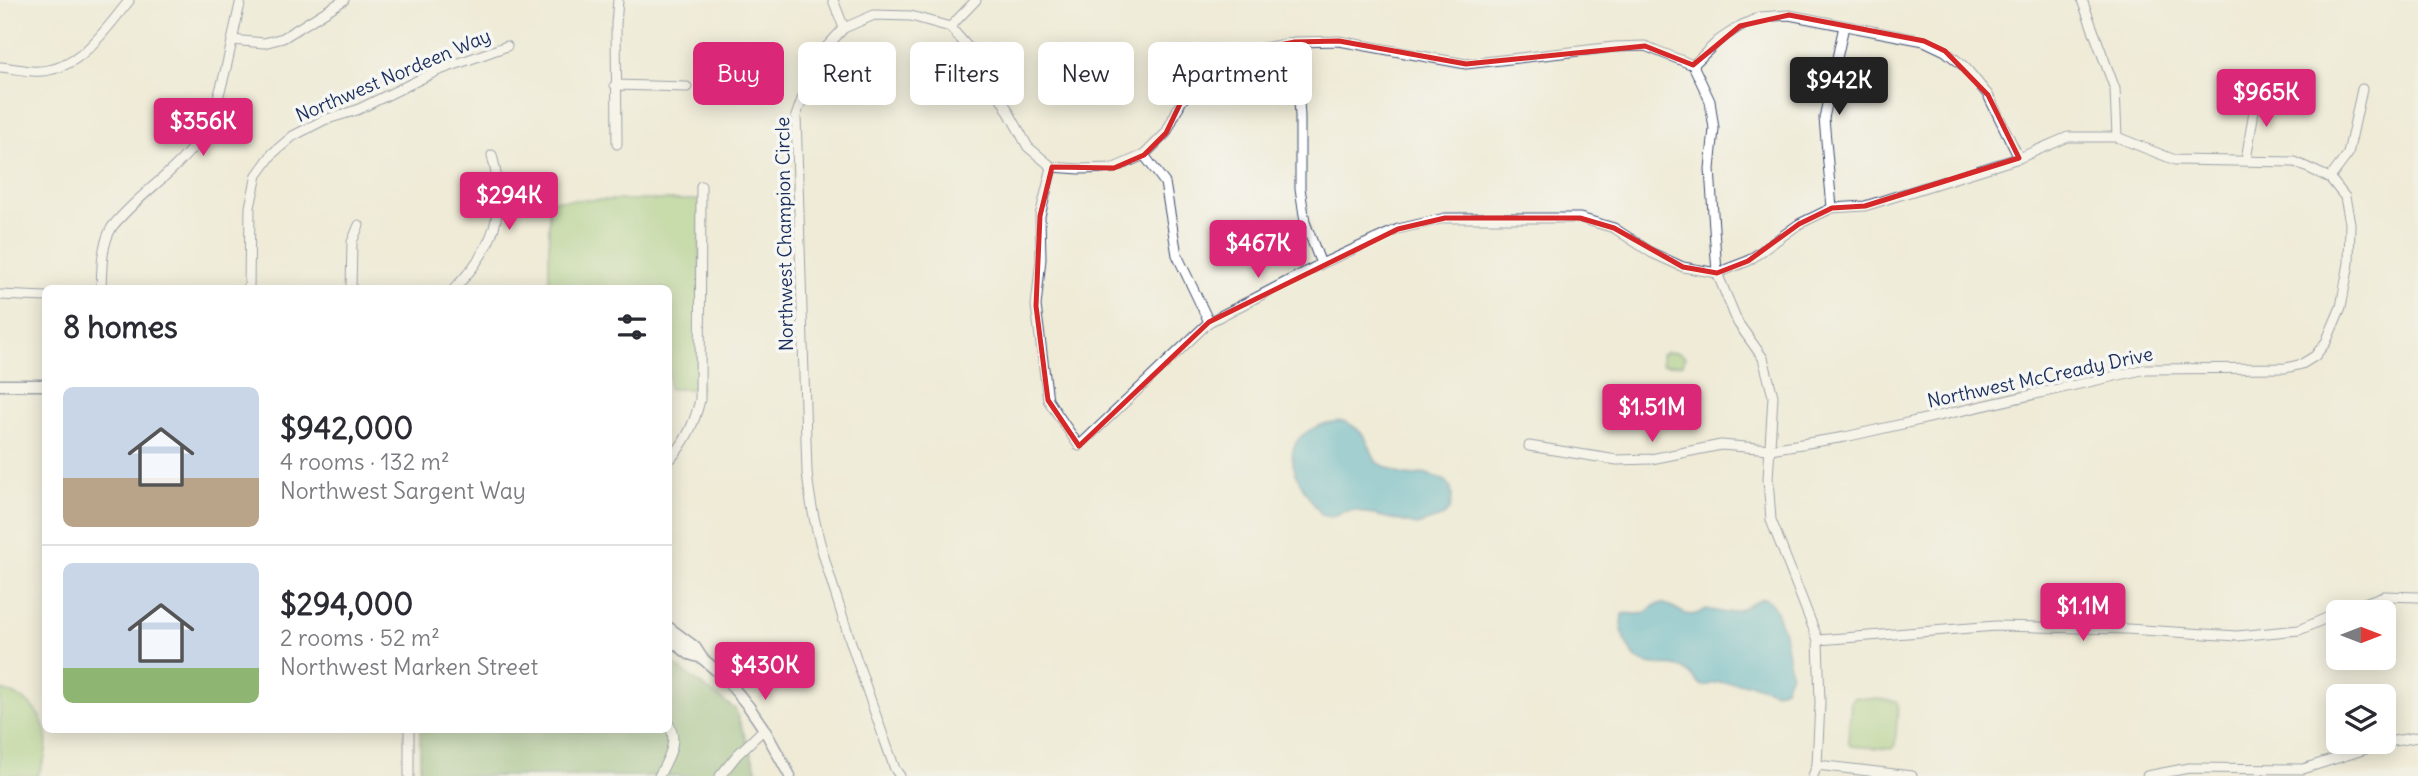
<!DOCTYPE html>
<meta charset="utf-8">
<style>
body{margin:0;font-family:Delius,sans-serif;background:#f7f7f7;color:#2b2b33;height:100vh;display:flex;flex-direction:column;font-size:26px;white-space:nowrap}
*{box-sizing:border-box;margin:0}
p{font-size:23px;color:#7c7c81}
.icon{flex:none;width:38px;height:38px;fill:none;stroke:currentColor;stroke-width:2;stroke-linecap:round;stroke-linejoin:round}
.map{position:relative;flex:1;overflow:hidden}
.drawer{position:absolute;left:42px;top:285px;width:630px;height:448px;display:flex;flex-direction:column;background:#fff;border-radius:10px;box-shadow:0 4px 18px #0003}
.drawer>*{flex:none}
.guide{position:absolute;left:693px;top:42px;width:665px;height:63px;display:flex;gap:14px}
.needle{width:46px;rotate:90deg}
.controls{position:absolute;left:2326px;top:600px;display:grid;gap:14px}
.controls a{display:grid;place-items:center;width:70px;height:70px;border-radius:10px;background:#fff;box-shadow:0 4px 18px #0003;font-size:35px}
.price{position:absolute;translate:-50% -60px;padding:0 16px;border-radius:7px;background:#db2777;color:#fff;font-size:23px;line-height:46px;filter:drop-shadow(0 2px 4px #0008)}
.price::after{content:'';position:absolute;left:50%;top:42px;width:21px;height:16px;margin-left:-10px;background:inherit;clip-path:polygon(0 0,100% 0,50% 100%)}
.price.current{background:#222;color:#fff}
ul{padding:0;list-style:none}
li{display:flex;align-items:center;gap:21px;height:175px;padding:0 21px}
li+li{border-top:2px solid #e1e1e2}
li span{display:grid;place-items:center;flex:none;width:196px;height:140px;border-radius:10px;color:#555}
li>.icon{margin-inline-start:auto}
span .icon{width:84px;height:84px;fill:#fffc;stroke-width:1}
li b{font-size:30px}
h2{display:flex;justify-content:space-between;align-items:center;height:84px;padding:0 21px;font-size:30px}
.chip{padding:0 24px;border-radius:10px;background:#fff;box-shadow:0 4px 18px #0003;font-size:24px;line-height:63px}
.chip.current{background:#db2777;color:#fff}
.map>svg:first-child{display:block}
.green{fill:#99c877;stroke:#5a7c6a;stroke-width:2}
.forest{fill:#7aac68;stroke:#4a6e63;stroke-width:2}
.water{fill:#47adc7;stroke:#316e92;stroke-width:2}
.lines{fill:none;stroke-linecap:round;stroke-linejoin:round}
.minor-casing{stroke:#3b4b70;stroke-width:11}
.major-casing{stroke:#3b4b70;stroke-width:13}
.minor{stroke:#fff;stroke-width:9}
.major{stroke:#fff;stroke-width:10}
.marked{fill:none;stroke:#d62828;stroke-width:5;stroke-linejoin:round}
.labels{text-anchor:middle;stroke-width:7;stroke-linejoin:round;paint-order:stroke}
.street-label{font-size:19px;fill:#1b2f5e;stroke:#f6f6f2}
</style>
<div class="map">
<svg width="2418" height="776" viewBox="0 0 2418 776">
<rect width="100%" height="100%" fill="#f6f6f2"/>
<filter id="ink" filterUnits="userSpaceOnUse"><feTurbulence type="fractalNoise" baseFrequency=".0143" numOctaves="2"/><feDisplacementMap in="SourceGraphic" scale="14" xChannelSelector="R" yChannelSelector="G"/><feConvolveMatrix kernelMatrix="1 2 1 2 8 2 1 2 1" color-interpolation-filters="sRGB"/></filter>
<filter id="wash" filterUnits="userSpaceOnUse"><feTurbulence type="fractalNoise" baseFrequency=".00686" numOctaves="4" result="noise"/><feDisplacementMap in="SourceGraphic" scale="28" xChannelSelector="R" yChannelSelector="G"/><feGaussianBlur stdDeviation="1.57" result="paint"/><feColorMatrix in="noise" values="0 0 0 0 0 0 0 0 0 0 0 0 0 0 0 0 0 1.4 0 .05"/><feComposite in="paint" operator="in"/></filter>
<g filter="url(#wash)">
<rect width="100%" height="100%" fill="#efebd7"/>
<g class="green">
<polygon points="549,200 700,200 700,389 669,389 668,289 549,289"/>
<polygon points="1667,352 1679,353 1685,357 1683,364 1669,365 1662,364 1661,355"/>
<path d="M 0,690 C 43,700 58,738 37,776 L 0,776 Z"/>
<polygon points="1855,697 1896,701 1898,705 1895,746 1891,749 1851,746 1848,741 1851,700"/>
</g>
<polygon class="forest" points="669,661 735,709 759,776 420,776 420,730 668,730"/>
<g class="water">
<path d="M 1343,421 C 1364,429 1368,442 1376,462 L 1400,474 L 1413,476 L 1424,473 L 1444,480 L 1451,488 L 1452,498 L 1450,509 L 1444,516 L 1417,525 L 1354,510 L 1342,512 L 1331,517 L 1322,515 C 1305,493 1274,452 1307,432 C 1319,424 1329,422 1343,421 Z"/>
<path d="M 1762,598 L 1767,599 L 1775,609 L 1784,633 L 1791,673 L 1785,688 L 1776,692 L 1752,684 L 1718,682 L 1703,686 C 1694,681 1691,672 1682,668 C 1671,663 1660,667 1649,664 C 1629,660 1619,632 1622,614 C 1629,612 1637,616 1644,613 C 1651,610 1655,602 1664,604 C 1682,608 1685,623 1706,609 L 1726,613 L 1739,610 Z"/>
</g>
</g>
<g filter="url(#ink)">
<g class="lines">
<defs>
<g id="minor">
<polyline points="833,0 844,28"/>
<polyline points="2082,0 2115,89 2117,137"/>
<polyline points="950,27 976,0"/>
<polyline points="232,40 264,43 283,38 344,0"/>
<polyline points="1295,42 1300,116 1300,188 1305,222 1321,264"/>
<polyline points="1693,65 1719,40 1740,26 1760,17 1789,15 1924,41 1945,51 1965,67 1988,95 2019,158"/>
<path d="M 0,67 C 11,68 22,70 32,71 C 78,74 103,32 129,1"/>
<polyline points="615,85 687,87"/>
<polyline points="617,144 616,24 618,0"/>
<polyline points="1144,155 1165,183 1177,255 1209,322"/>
<polyline points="2246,160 2257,92"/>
<polyline points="1052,167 1040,216 1041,259 1036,306 1048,400 1079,446 1209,322 1321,264 1398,229 1445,218 1580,218 1614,228 1652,253 1683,267 1717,273 1748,261 1799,224 1832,208 1865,206 2019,158 2068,137 2117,137 2175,160 2295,162 2330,178 2345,197 2350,223 2349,263 2341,307 2326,342 2315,356 2302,364 2286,368 2146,369 1845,437 1770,449 1721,445 1651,459 1617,460 1529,446"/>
<polyline points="2330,178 2348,154 2362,89"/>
<polyline points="1832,208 1824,118 1844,26"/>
<path d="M 101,289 C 102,267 101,246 112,227 C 137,196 172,175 196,143 C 223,107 230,44 241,0"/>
<polyline points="249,289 250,207 257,175 273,153 293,136 324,120 357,110 437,71 507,46"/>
<polyline points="351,289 352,242 359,225"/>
<path d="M 454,289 C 495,247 507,212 492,155"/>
<polyline points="0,295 46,297"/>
<path d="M 668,462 C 685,443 694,425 700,400 L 701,186"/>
<polyline points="2339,612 2384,596 2418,597"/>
<polyline points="1818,640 1996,626 2127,629 2237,636 2299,630 2338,613"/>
<polyline points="409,730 409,776"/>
<polyline points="1817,765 1912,776"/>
<path d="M 659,776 C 667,760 680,741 668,723"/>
<polyline points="720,776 737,755 764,729"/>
<path d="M 900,776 L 895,769 C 875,713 855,658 838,602 C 824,559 811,517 807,472 L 796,116 L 817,57 L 844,28 L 874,15 L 911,16 L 950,27 L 981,62 L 1028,147 L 1052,167 L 1080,169 L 1114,168 L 1144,155 L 1166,133 L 1181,102 L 1210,66 L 1233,54 L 1295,42 L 1339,41 L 1466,64 L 1614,47 L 1645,46 L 1693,65 L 1710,101 L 1714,129 L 1710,169 L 1717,273 L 1738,323 L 1763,358 L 1773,396 L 1768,479 L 1771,520 L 1818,640 L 1820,703 L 1817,765 L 1813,776"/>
<polyline points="2147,776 2189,768 2303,769 2388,742 2418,737"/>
</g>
<g id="major">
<polyline points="0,385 46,385"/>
<polyline points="668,627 695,647 702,658 726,679 749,707 764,729 790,776"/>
<polyline points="668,638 689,654 702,658"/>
</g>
</defs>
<use href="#minor" class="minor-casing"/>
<use href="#major" class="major-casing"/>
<use href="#minor" class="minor"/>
<use href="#major" class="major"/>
</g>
</g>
<path d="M0 0H2418V776H0ZM 1789,15 L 1924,41 L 1945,51 L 1988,95 L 2019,158 L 1865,206 L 1832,208 L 1799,224 L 1748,261 L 1717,273 L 1683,267 L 1614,228 L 1580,218 L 1445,218 L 1398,229 L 1209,322 L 1079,446 L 1048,400 L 1036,306 L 1040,216 L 1052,167 L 1114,168 L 1144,155 L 1166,133 L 1181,102 L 1210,66 L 1233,54 L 1295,42 L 1339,41 L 1466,64 L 1645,46 L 1693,65 L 1740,26 Z" fill="#efebd7" fill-opacity=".55" fill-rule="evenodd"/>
<path class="marked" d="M 1789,15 L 1924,41 L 1945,51 L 1988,95 L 2019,158 L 1865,206 L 1832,208 L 1799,224 L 1748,261 L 1717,273 L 1683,267 L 1614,228 L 1580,218 L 1445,218 L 1398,229 L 1209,322 L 1079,446 L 1048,400 L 1036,306 L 1040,216 L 1052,167 L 1114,168 L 1144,155 L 1166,133 L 1181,102 L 1210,66 L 1233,54 L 1295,42 L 1339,41 L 1466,64 L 1645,46 L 1693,65 L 1740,26 Z"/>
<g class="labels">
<g class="street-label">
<text transform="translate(393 75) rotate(-23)" y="7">Northwest Nordeen Way</text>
<text transform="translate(784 234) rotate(-91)" y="7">Northwest Champion Circle</text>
<text transform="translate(2040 377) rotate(-12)" y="7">Northwest McCready Drive</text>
</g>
</g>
</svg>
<div class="controls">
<a><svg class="needle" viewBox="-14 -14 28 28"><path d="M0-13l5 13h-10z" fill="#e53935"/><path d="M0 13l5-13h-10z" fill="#7c7c81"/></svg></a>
<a><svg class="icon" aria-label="layers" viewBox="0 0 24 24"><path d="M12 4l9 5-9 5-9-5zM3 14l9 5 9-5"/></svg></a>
</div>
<b class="price current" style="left:1839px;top:117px">$942K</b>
<b class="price" style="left:2266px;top:129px">$965K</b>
<b class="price" style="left:203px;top:158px">$356K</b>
<b class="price" style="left:509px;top:232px">$294K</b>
<b class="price" style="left:1258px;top:280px">$467K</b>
<b class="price" style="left:1652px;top:444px">$1.51M</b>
<b class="price" style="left:2083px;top:643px">$1.1M</b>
<b class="price" style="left:765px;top:702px">$430K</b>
<div class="guide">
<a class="chip current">Buy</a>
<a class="chip">Rent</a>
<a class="chip">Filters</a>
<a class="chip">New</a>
<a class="chip">Apartment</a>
</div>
<section class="drawer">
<h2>8 homes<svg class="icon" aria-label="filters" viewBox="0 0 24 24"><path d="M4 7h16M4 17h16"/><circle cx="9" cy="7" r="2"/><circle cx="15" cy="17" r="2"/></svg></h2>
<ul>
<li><span style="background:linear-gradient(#c9d6e8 65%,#b9a48a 0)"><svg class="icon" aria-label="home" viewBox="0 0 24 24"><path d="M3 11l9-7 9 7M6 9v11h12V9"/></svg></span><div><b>$942,000</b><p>4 rooms · 132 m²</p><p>Northwest Sargent Way</p></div></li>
<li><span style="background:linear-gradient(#c9d6e8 75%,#8fb573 0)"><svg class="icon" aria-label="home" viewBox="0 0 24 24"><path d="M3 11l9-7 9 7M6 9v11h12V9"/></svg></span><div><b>$294,000</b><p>2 rooms · 52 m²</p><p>Northwest Marken Street</p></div></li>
</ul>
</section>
</div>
